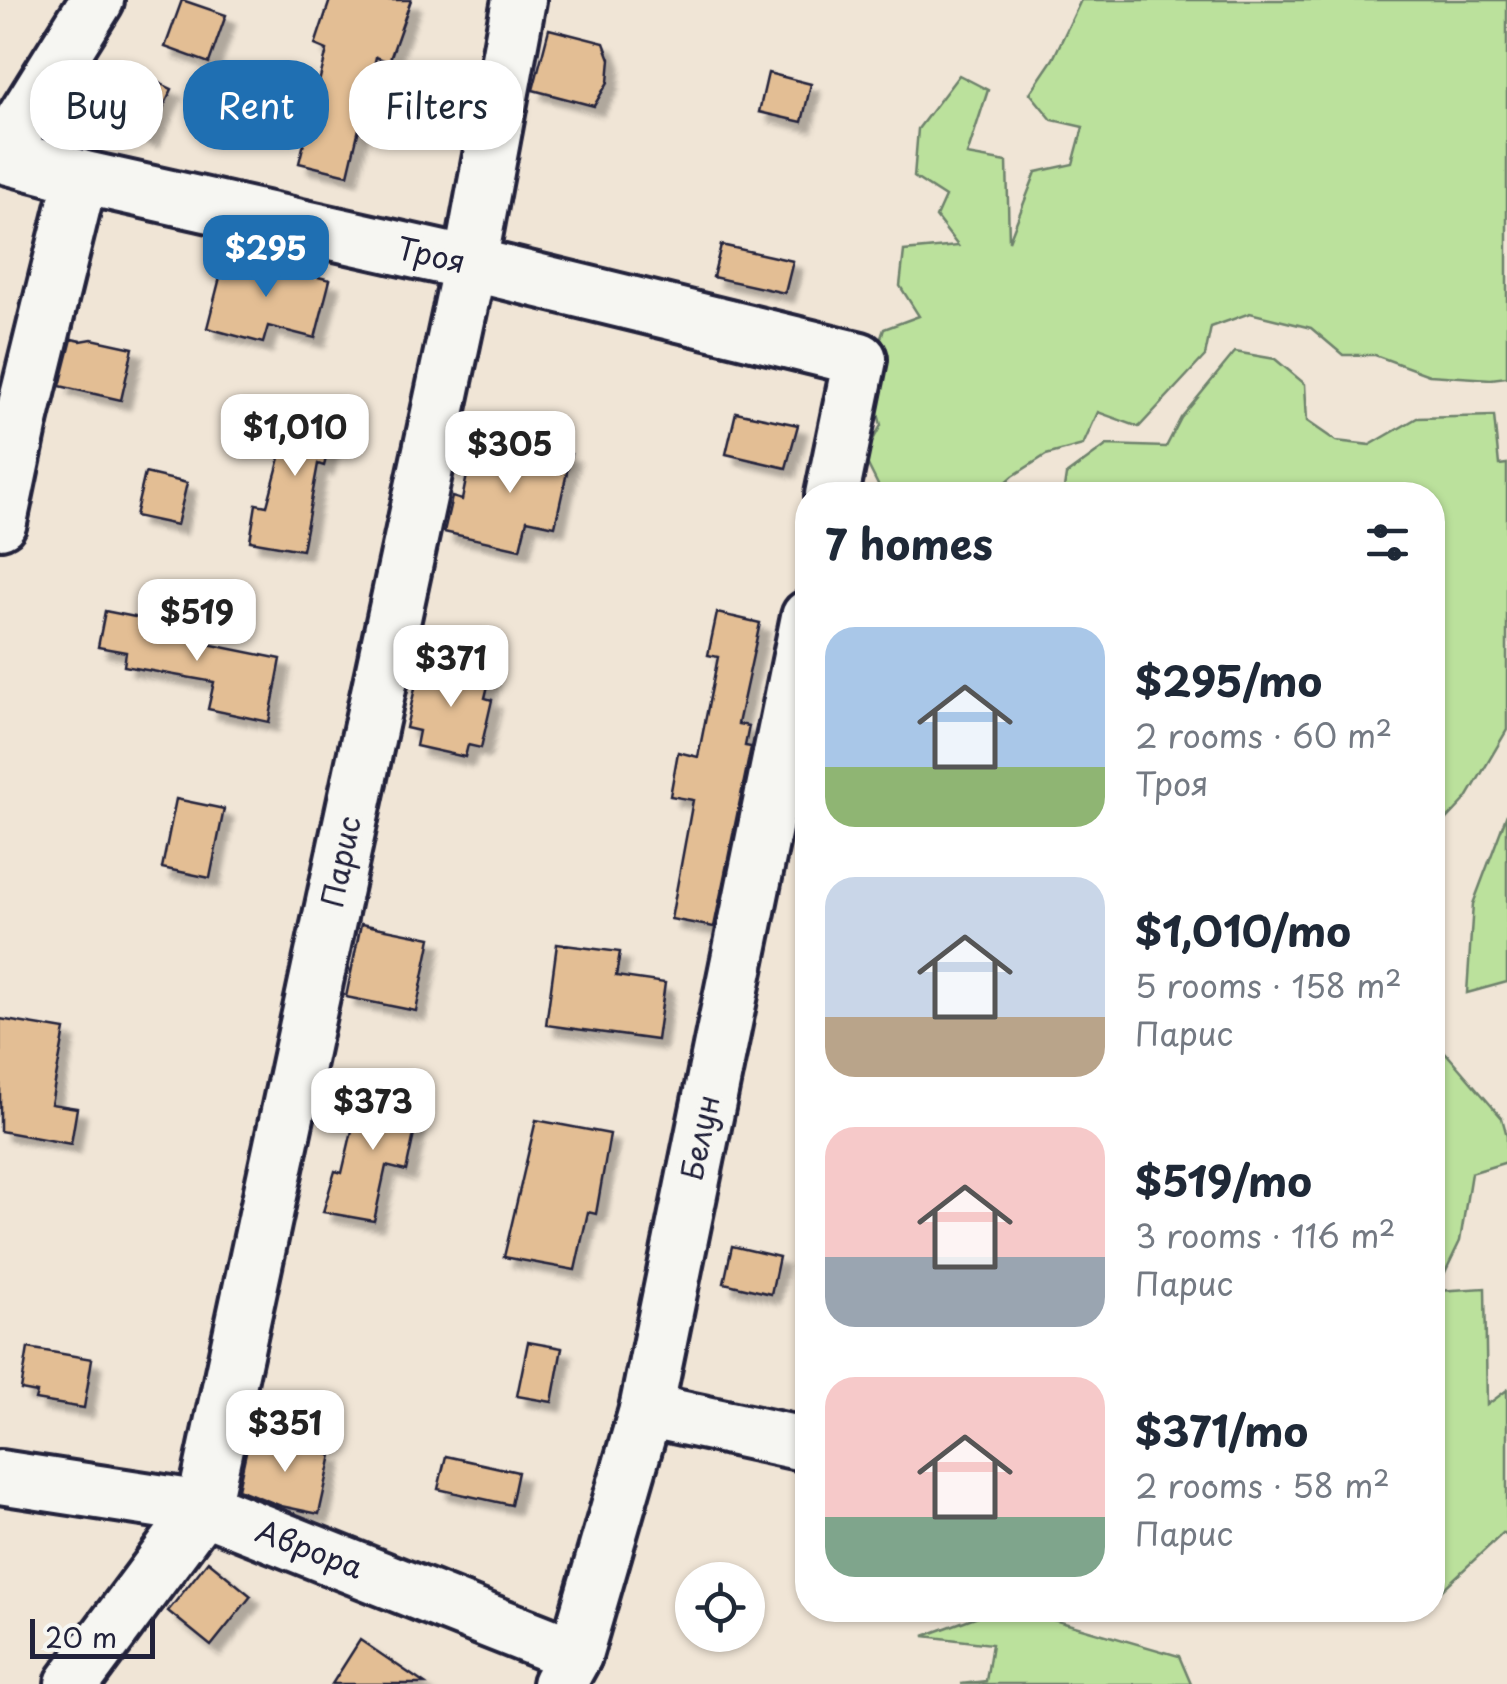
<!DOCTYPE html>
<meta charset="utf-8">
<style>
body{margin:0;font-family:"Playpen Sans",sans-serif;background:#f6f6f7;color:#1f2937;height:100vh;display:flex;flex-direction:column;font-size:38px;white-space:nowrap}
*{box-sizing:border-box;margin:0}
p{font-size:32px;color:#747a83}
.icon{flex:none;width:55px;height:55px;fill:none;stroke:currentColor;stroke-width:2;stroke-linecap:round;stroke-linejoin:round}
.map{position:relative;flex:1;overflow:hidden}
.side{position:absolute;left:795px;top:482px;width:650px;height:1140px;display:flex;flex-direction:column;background:#fff;border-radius:40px;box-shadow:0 2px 8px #0004}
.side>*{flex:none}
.top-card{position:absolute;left:30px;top:60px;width:615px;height:90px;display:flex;gap:20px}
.tools{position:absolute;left:675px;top:1562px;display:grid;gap:20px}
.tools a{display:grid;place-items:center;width:90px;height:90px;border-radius:50%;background:#fff;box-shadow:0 2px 8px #0004;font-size:50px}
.scale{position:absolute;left:30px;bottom:25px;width:125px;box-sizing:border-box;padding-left:10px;border:5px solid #22223b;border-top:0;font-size:28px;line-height:35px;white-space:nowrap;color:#22223b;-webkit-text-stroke:8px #f6f6f2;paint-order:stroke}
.price{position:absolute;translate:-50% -85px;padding:0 22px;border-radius:20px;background:#fff;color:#222;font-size:32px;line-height:65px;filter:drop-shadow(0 2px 5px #0008)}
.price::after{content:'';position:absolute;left:50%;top:60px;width:30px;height:22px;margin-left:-15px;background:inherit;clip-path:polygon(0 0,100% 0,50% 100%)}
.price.selected{background:#1f6fb2;color:#fff}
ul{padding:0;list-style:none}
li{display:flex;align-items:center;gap:30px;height:250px;padding:0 30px}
li span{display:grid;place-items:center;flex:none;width:280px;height:200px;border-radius:30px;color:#555}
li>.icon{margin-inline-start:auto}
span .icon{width:120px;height:120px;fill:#fffc;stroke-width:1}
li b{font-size:42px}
h2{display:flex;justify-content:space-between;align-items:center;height:120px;padding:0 30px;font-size:42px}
.pill{padding:0 35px;border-radius:40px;background:#fff;box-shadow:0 2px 8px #0004;font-size:35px;line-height:90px}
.pill.selected{background:#1f6fb2;color:#fff}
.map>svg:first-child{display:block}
.green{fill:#bbe19c;stroke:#6e826c;stroke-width:2.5}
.building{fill:#e3be94;stroke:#22223b;stroke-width:2.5;filter:url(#shadow)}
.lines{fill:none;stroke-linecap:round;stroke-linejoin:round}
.minor-casing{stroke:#22223b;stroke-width:60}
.minor{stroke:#f6f6f2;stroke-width:52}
.labels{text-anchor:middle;stroke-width:9;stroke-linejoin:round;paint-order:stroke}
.street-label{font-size:30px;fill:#22223b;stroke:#f6f6f2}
</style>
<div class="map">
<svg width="1507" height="1684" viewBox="0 0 1507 1684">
<defs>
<filter id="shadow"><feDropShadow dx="9" dy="9" stdDeviation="2.5" flood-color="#0004"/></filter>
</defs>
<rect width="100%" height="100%" fill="#f0e5d6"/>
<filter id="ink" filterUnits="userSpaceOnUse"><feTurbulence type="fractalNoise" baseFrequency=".01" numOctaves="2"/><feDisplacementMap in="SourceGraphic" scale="20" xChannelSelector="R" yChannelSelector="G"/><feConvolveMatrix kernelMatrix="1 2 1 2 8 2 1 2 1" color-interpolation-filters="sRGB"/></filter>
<g filter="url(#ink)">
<g class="green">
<polygon points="1081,0 1507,0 1507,377 1491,379 1429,375 1375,355 1343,355 1311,328 1250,313 1211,327 1205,356 1139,427 1098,412 1083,445 1046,455 1013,476 992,495 883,495 864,457 881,425 868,375 884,329 919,316 900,286 904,251 958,246 936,217 945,197 914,177 918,129 959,75 988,90 967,155 1007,162 1009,241 1036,172 1073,164 1083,127 1052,120 1030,93 1053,59"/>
<polygon points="1235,352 1275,359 1305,384 1307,421 1336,441 1370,445 1417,418 1494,416 1499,465 1507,464 1507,730 1467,798 1434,833 1432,830 1432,495 1063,495 1066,475 1107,445 1166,447 1181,418"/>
<polygon points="1507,814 1507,982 1467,993 1473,904"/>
<polygon points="1433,1038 1502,1118 1507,1136 1507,1162 1471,1173 1460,1241 1436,1291 1485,1288 1487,1405 1507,1390 1507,1536 1503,1533 1439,1593 1432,1577"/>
<polygon points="994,1610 1019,1610 1179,1656 1191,1684 961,1684 986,1681 992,1644 924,1636"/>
</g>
<g class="building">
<polygon points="182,0 226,15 209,63 165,47"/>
<polygon points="330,0 411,0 389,62 376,57 348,175 299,163 327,50 315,45"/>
<polygon points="549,29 604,43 610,59 608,82 594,106 533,90"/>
<polygon points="126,68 172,89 149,138 104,118"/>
<polygon points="768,73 811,84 802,122 759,112"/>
<polygon points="721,245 793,261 785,293 713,277"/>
<polygon points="226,254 330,280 315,338 268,326 263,343 207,328"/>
<polygon points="72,339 81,341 92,339 133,348 121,400 60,386"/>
<polygon points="295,402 338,413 324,466 318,464 302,550 250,541 256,504 267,506"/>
<polygon points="736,412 798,425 786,468 726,454"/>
<polygon points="518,443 571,454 555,526 527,520 520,549 444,532 452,497 462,500 467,475 494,452 515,457"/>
<polygon points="145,473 187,483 177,525 135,516"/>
<polygon points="105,611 170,624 168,636 281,659 269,722 208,709 214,682 124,666 126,652 98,647"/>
<polygon points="717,613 760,623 738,724 749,726 745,746 751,747 714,927 671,919 693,800 670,796 678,752 698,757 718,657 708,655"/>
<polygon points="441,662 491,673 485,698 492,700 481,748 468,745 465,757 416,746 419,731 406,728 417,679 436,683"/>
<polygon points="176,799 224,809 210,878 162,868"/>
<polygon points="361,924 431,938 416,1011 346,997"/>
<polygon points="557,944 620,952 616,976 665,983 657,1040 546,1025"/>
<polygon points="0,1019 65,1030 51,1104 77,1108 71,1144 0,1131"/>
<polygon points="362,1088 421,1102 406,1171 386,1166 374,1221 323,1212 335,1171 342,1173"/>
<polygon points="536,1120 610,1134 596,1214 588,1212 575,1270 504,1257"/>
<polygon points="732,1246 779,1257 771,1294 724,1283"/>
<polygon points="528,1342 562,1348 552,1402 517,1396"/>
<polygon points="28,1348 92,1359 84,1408 35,1400 37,1393 21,1390"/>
<polygon points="249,1438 332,1455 319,1514 281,1506 238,1489"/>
<polygon points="446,1456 518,1472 511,1505 438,1489"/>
<polygon points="208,1561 251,1596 211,1646 168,1611"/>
<polygon points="360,1640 425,1684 332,1684"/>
</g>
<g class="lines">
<defs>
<g id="minor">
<polyline points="0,156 97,0"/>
<polyline points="2,156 81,177 470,264 860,359 832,495"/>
<polyline points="0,522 22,417 81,177"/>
<polyline points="646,1410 808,1445"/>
<polyline points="0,1477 203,1508 575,1655"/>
<polyline points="72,1684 203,1508 470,264 519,0"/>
<polyline points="559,1684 575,1655 646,1410 808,617"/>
</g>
</defs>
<use href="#minor" class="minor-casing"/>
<use href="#minor" class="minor"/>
</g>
</g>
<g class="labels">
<g class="street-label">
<text transform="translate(431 256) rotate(13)" y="10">Троя</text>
<text transform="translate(342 862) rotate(-78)" y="10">Парис</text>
<text transform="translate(701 1138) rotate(-78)" y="10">Белун</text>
<text transform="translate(309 1550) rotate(21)" y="10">Аврора</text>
</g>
</g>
</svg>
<div class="tools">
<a><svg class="icon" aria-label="locate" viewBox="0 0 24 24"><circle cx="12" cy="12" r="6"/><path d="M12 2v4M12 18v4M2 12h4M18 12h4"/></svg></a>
</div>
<div class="scale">20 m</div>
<b class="price selected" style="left:266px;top:300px">$295</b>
<b class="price" style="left:295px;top:479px">$1,010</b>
<b class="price" style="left:510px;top:496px">$305</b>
<b class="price" style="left:197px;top:664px">$519</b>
<b class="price" style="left:451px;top:710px">$371</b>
<b class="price" style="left:373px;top:1153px">$373</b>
<b class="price" style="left:285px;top:1475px">$351</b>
<div class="top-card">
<a class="pill">Buy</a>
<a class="pill selected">Rent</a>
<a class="pill">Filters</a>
</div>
<section class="side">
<h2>7 homes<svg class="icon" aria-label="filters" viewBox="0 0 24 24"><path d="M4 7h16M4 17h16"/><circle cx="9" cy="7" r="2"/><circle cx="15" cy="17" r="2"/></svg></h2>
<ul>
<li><span style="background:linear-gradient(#a9c7e8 70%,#8fb573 0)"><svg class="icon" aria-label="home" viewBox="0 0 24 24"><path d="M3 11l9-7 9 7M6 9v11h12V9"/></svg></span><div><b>$295/mo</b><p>2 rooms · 60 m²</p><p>Троя</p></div></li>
<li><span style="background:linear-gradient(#c9d6e8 70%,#b9a48a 0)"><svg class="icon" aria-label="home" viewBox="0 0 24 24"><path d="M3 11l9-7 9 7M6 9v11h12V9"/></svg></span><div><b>$1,010/mo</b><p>5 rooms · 158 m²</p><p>Парис</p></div></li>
<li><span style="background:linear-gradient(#f6c9c9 65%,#9aa5b1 0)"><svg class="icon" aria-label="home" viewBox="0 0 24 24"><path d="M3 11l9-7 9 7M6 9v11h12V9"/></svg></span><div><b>$519/mo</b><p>3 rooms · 116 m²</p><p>Парис</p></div></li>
<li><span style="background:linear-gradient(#f6c9c9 70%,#7fa58c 0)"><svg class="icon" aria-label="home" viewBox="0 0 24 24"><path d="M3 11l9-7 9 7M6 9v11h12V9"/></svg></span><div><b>$371/mo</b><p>2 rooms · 58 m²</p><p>Парис</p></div></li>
</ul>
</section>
</div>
